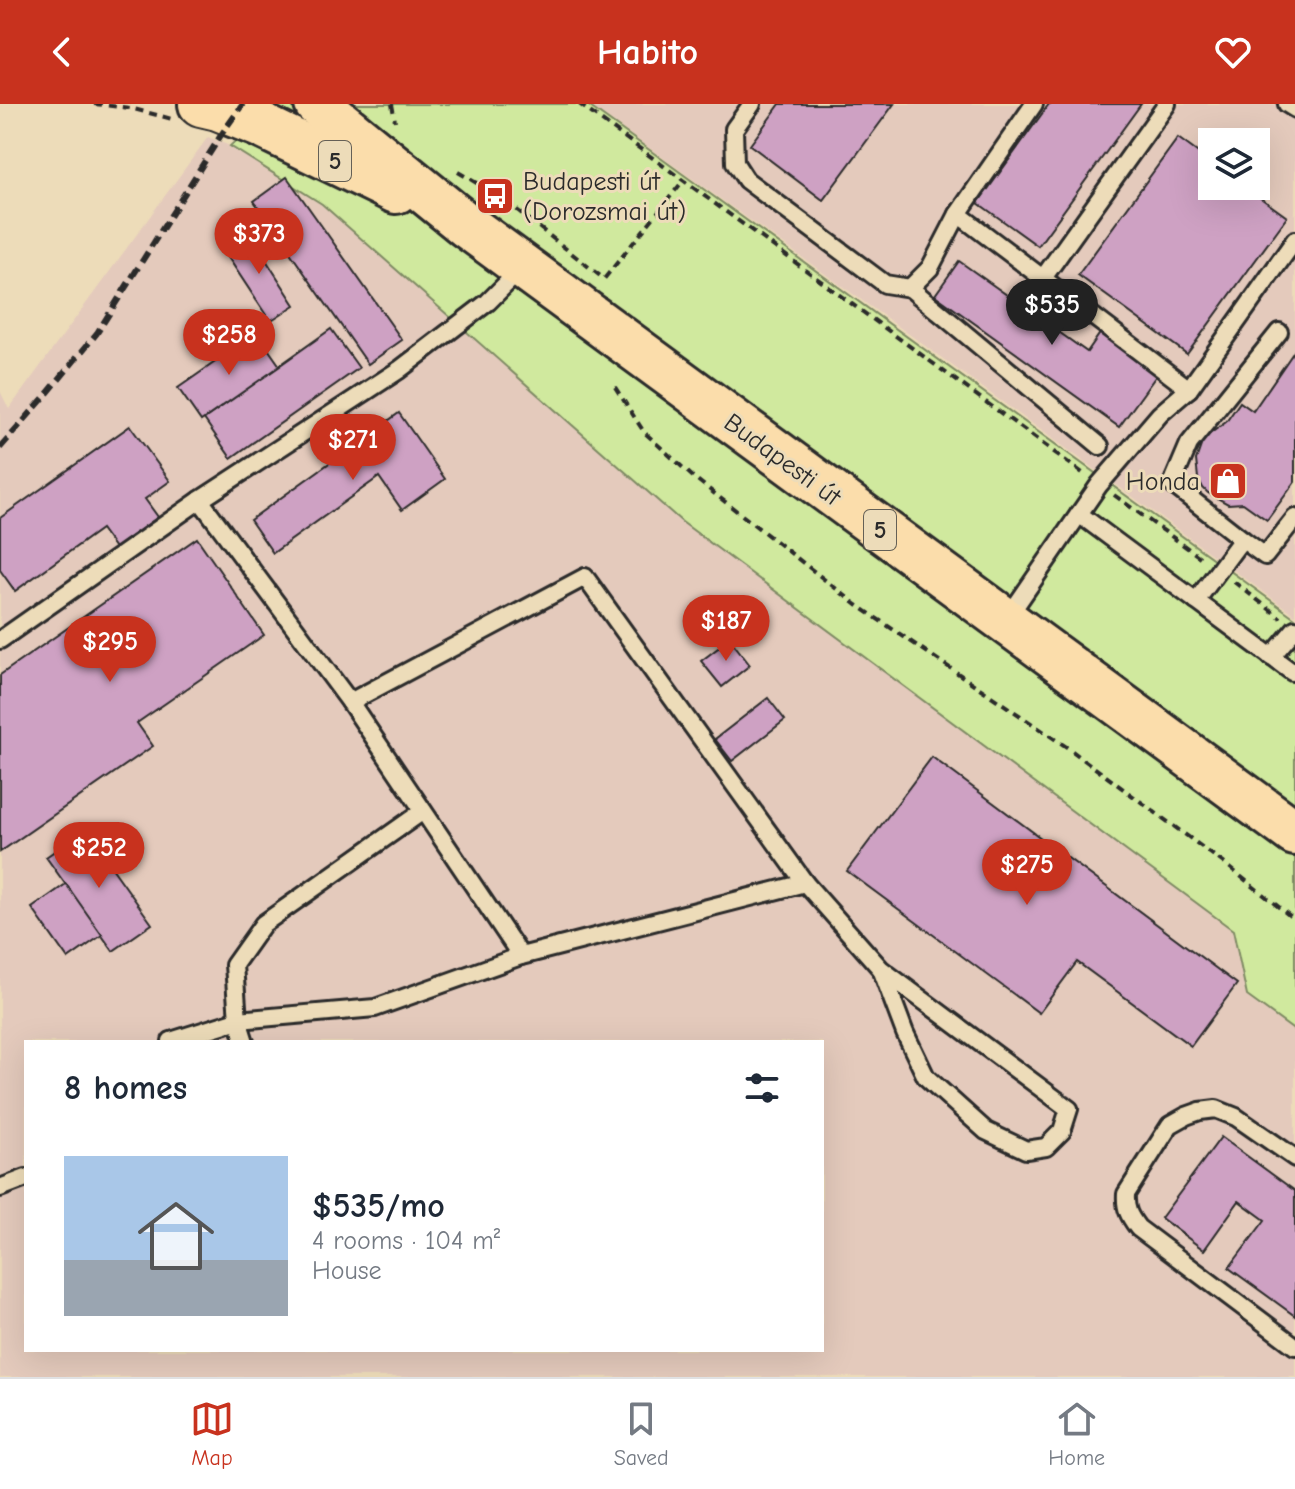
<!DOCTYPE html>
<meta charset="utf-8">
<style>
body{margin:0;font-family:"Comic Neue",sans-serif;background:#f6f6f7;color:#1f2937;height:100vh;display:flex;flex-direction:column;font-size:30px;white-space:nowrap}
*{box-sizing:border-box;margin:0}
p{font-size:26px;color:#747a83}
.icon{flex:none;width:44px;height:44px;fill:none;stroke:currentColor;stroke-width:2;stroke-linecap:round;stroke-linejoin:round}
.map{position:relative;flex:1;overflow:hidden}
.side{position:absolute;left:24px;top:936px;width:800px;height:312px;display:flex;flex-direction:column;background:#fff;border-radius:0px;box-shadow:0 8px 32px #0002}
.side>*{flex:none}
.tools{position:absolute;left:1198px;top:24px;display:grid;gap:16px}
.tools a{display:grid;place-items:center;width:72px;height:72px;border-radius:0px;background:#fff;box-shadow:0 8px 32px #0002;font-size:40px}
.price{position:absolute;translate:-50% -68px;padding:0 18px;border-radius:28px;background:#c8321e;color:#fff;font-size:26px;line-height:52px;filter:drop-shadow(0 2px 4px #0008)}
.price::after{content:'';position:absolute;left:50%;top:48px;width:24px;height:18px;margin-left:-12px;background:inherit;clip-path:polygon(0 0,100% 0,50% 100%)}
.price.on{background:#222;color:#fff}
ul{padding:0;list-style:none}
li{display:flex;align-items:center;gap:24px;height:200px;padding:0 40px}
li+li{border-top:2px solid #e0e1e3}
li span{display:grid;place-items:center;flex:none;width:224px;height:160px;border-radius:0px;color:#555}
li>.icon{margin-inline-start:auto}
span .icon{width:96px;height:96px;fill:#fffc;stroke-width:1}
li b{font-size:34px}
h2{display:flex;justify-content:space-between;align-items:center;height:96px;padding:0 40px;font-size:34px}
header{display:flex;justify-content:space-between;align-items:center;height:104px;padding:0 40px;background:#c8321e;color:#fff;font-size:36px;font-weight:600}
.dock{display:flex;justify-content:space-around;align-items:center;height:112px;border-top:2px solid #e0e1e3;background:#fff;font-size:22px;color:#747a83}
.dock a{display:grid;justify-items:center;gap:4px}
.dock .on{color:#c8321e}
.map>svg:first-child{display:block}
.built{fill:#e4cabc;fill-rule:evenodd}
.green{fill:#d0e99e;stroke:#7e8a64;stroke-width:2}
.building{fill:#cea1c3;stroke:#2b2b2b;stroke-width:2}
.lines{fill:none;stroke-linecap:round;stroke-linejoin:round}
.service-casing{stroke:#2b2b2b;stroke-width:22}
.primary-casing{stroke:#2b2b2b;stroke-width:50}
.path{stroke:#2b2b2b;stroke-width:4;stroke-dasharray:8 6;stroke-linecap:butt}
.service{stroke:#eddcb9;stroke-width:16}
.primary{stroke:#fbddab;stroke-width:44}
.rail{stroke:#2b2b2b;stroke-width:6;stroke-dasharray:12 6;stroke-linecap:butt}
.labels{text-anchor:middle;stroke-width:6;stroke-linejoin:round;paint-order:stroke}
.shield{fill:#eddcb9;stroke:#656056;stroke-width:2}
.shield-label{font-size:24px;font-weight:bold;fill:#2b2b2b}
.poi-label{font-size:26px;fill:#2b2b2b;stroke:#eddcb9;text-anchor:start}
.street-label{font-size:26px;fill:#2b2b2b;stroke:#eddcb9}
</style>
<header><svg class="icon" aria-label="back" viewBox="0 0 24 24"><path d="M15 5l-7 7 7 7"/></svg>Habito<svg class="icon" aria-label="heart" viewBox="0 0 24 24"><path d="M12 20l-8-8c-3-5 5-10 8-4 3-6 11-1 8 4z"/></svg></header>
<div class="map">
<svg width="1295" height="1273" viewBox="0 0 1295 1273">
<rect width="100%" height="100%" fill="#eddcb9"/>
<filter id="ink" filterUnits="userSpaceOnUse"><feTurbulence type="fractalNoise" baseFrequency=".0125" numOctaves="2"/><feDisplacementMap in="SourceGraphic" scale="16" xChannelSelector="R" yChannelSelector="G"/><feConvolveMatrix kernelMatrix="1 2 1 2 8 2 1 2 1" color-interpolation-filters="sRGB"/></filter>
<g filter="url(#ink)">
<g class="built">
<path d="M 588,0 L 1295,0 L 1295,511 L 917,236 ZM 1212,38 L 1256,38 L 1256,82 L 1212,82 Z"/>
<path d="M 208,33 L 230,42 L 322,99 L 682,418 L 1233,826 L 1247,892 L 1295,927 L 1295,1273 L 0,1273 L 0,287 L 9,305 ZM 26,938 L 822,938 L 822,1246 L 26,1246 Z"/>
</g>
<polygon class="green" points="275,0 586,0 1295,514 1295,927 1247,892 1233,826 682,418 322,100 230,42"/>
<g class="building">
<polygon points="780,0 894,0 823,96 750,41"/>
<polygon points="1049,0 1141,0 1038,142 978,99"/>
<polygon points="1178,34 1212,59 1212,82 1244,82 1287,113 1187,250 1078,171"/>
<polygon points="287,73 402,236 368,260 254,97"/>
<polygon points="248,128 295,201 270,217 222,144"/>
<polygon points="959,157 1087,248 1101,228 1158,269 1119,323 935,191"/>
<polygon points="331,225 359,264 231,354 204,315"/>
<polygon points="257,229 280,262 201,317 178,284"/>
<polygon points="1295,246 1295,378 1267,416 1243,399 1228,400 1208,389 1203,384 1198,374 1196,356 1202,339 1207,332 1226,318 1240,298 1253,307"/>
<polygon points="399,309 445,375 402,406 379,373 273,449 250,416"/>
<polygon points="130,322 170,377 145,395 158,413 115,444 101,425 15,487 0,466 0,414"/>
<polygon points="197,434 264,531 137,619 153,642 0,748 0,571"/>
<polygon points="730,535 750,561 722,583 701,557"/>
<polygon points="768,594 785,616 732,657 715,635"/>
<polygon points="932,653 1237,880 1191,942 1077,858 1039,909 847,767"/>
<polygon points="85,726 152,820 113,847 46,753"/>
<polygon points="66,780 102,831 68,855 32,804"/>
<polygon points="1221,1033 1295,1087 1295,1212 1229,1164 1265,1116 1239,1097 1204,1146 1161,1114"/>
</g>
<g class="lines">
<defs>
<g id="service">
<polyline points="752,0 734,25 735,59 746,76 885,180 910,184 930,164 958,110"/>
<polyline points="1034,0 958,110 1189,285 1160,310 1099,381 1079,410"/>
<polyline points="1287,0 1295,5"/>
<polyline points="1043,174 1167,0"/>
<polyline points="910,184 1100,342"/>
<polyline points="1189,285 1295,136"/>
<polyline points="200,396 350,598 585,473 805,779 881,865 1069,1005 1062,1027 1046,1043 1026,1046 986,1027 926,973 905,929 881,865"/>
<polyline points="1242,435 1172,380 1189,340 1279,228"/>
<polyline points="1196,497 1242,435 1265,452 1295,414"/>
<polyline points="1006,516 1079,410 1292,568 1295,567"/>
<polyline points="0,536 200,396 399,266 488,198 522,164"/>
<polyline points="1271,553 1295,525"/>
<polyline points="350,598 521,852 805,779"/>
<polyline points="171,937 238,916 375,904 521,852"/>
<polyline points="245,938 238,916 234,861 263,820 423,707"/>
<path d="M 1295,1054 L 1236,1013 L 1216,1005 L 1200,1007 L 1186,1012 L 1170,1021 L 1126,1090 C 1125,1105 1129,1112 1138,1124 L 1295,1242"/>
<polyline points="0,1084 26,1074"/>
</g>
<g id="primary">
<polyline points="201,0 218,4 258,20 396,87"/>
<polyline points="317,0 466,121 1295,729"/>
</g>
</defs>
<use href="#service" class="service-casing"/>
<use href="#primary" class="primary-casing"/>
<g class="path">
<polyline points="94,0 130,4 172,15"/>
<polyline points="392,0 395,17"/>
<polyline points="579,0 1084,370"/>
<polyline points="458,68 502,94 604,175 683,77"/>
<polyline points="615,283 644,328 692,372 857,501 1068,644 1229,763 1295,816"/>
<polyline points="1114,391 1204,456"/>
<polyline points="1234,478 1281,514"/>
</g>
<use href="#service" class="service"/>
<use href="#primary" class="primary"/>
<polyline class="rail" points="0,344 47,290 97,229 223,28 243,0"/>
</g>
</g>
<defs>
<symbol id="bus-square" viewBox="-11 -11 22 22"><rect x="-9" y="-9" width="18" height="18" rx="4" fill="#c8321e" stroke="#eddcb9"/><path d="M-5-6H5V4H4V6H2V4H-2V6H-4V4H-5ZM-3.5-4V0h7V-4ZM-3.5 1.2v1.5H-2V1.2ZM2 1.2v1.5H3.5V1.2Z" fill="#fff"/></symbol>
<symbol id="shop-square" viewBox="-11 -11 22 22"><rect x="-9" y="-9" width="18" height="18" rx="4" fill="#c8321e" stroke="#eddcb9"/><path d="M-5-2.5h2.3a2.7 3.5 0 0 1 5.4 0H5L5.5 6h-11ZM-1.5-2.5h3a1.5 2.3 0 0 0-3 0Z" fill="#fff"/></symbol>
</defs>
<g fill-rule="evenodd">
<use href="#bus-square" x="473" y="70" width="44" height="44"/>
<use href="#shop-square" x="1206" y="355" width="44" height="44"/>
</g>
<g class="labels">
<g class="shield">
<rect x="319" y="37" width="32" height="40" rx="6"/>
<rect x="864" y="406" width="32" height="40" rx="6"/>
</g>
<g class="shield-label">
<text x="335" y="65">5</text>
<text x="880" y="434">5</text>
</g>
<g class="poi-label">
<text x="523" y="86">Budapesti út<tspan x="523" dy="30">(Dorozsmai út)</tspan></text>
<text x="1200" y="386" text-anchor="end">Honda</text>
</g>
<g class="street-label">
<text transform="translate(783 355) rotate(36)" y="9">Budapesti út</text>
</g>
</g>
</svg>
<div class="tools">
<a><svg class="icon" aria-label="layers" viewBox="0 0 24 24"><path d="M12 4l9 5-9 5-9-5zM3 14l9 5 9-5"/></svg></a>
</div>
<b class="price" style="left:259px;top:172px">$373</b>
<b class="price on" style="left:1052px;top:243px">$535</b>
<b class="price" style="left:229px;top:273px">$258</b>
<b class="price" style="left:353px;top:378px">$271</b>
<b class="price" style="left:726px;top:559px">$187</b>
<b class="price" style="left:110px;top:580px">$295</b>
<b class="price" style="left:99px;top:786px">$252</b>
<b class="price" style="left:1027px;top:803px">$275</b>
<section class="side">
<h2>8 homes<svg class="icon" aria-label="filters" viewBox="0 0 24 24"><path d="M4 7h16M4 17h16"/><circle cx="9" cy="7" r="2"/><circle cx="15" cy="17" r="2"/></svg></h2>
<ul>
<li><span style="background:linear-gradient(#a9c7e8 65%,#9aa5b1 0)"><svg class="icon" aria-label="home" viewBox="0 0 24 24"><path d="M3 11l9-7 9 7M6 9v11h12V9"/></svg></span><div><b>$535/mo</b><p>4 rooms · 104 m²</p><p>House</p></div></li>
</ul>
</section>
</div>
<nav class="dock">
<a class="on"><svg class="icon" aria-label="map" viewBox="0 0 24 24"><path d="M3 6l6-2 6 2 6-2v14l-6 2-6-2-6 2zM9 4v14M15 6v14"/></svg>Map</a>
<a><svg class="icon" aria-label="saved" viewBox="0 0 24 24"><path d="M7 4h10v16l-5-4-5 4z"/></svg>Saved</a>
<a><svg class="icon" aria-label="home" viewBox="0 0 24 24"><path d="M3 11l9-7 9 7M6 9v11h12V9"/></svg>Home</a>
</nav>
